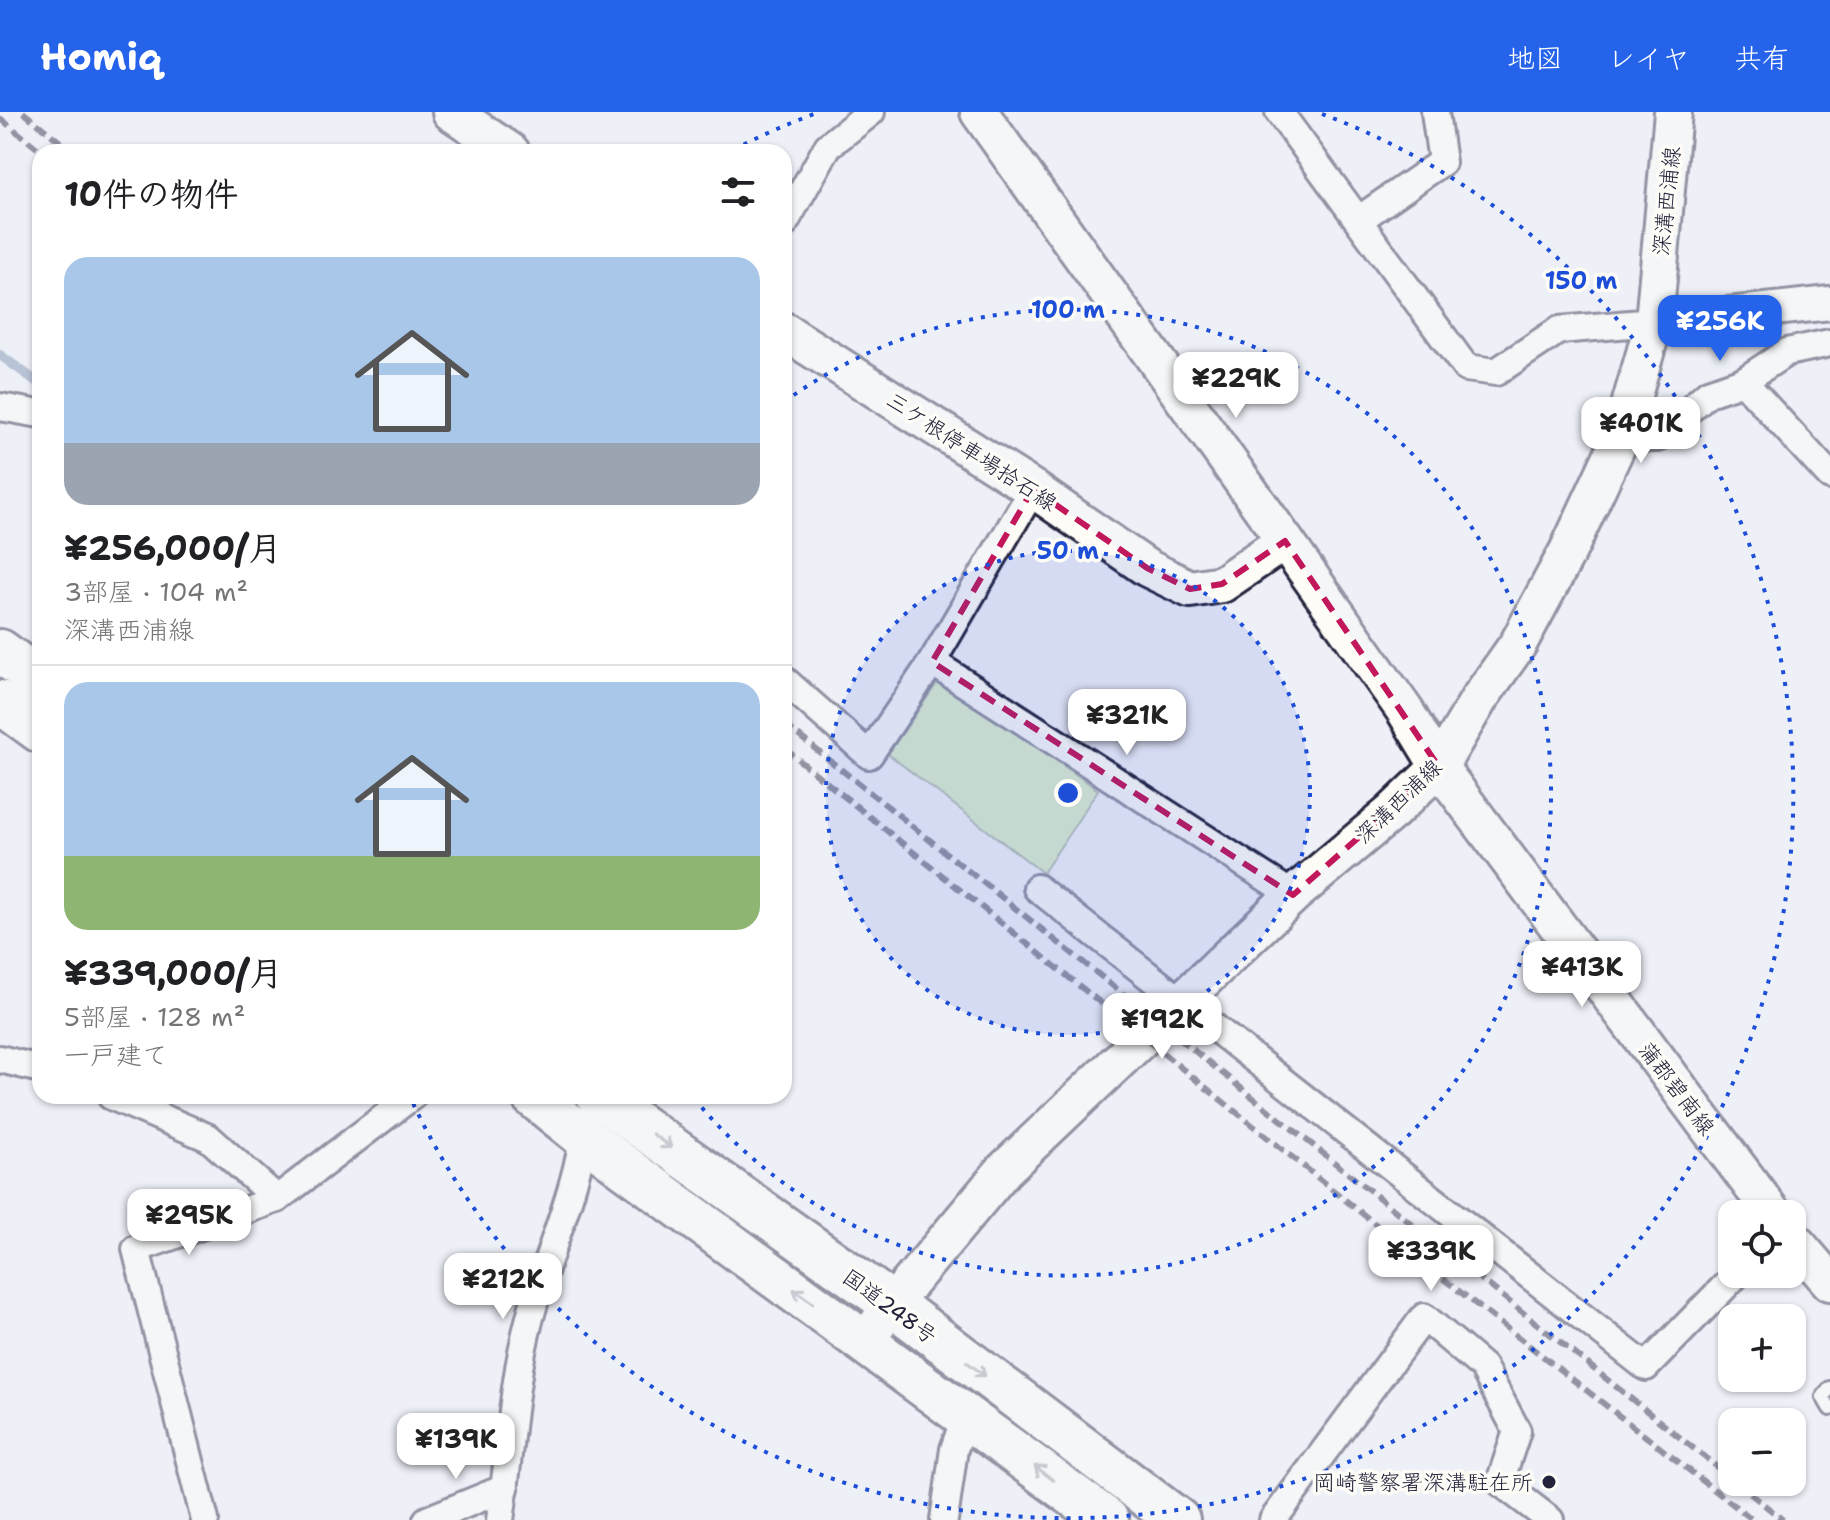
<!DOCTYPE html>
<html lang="ja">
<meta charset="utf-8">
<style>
body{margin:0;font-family:"Shantell Sans","Klee One",sans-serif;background:#f6f6f6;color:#202124;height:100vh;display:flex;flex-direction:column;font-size:30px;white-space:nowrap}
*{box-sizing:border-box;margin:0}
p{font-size:26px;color:#757577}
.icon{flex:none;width:44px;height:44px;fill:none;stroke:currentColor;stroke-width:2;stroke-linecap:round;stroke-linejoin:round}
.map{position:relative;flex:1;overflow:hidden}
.sheet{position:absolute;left:32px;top:32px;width:760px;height:960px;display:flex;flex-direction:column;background:#fff;border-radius:24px;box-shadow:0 2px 6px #0004}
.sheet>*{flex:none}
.tools{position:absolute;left:1718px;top:1088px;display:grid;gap:16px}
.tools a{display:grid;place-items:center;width:88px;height:88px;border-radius:16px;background:#fff;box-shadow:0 2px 6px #0004;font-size:40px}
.price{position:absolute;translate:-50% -68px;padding:0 18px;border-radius:16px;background:#fff;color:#222;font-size:26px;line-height:52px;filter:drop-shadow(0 2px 4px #0008)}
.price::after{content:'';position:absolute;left:50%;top:48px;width:24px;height:18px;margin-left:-12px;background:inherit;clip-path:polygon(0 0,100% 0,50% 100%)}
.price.selected{background:#2563eb;color:#fff}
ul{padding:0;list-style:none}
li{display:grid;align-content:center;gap:16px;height:424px;padding:0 32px}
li+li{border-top:2px solid #e0e0e0}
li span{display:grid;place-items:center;height:248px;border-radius:24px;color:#555}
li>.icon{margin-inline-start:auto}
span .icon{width:144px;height:144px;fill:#fffc;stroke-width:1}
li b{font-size:34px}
h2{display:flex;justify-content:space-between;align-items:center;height:96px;padding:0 32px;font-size:34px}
header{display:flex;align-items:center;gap:48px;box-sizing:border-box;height:112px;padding:0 40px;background:#2563eb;color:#fff}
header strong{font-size:38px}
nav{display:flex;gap:44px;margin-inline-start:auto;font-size:28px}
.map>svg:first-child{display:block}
.green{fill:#c5e9a2;stroke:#74866e;stroke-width:2}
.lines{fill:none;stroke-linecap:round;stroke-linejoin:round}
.stream{stroke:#768dac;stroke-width:10}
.service-casing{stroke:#22223b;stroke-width:18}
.minor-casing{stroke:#22223b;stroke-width:32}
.tertiary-casing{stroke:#22223b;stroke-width:38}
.secondary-casing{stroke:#22223b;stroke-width:42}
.trunk-casing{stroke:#22223b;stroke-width:48}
.service{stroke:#fdfcf7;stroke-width:12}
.minor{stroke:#fdfcf7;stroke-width:26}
.tertiary{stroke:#fdfcf7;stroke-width:32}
.secondary{stroke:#fdfcf7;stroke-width:36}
.trunk{stroke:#fdfcf7;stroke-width:42}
.rail{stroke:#22223b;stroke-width:6;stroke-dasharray:12 6;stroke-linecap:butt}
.oneway{stroke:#9a9aa2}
.marked{fill:none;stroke:#c2185b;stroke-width:6;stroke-dasharray:16 10;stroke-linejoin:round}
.ring{fill:none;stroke:#1d4ed8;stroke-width:4;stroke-dasharray:4 8}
.poi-dot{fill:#22223b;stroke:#fdfcf7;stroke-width:3}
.labels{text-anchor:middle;stroke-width:7;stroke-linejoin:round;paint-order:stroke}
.street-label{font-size:22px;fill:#22223b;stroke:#fdfcf7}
.poi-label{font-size:22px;fill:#22223b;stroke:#fdfcf7;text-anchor:end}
.centre{fill:#1d4ed8;stroke:#fdfcf7;stroke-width:4}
.ring-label{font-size:24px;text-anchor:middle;font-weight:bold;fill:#1d4ed8;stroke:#fdfcf7;stroke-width:7;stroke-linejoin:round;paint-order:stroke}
</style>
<header>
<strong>Homiq</strong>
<nav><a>地図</a><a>レイヤ</a><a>共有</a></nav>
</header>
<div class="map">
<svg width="1830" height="1408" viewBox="0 0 1830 1408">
<rect width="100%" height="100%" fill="#eef0f8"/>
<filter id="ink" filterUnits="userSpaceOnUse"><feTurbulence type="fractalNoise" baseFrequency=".0125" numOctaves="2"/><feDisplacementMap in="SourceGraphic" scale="16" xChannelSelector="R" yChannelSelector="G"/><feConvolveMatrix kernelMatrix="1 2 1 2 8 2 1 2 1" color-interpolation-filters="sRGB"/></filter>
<g filter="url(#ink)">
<polygon class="green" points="940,567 1098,678 1043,761 888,642"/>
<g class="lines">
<polyline class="stream" points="0,243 40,272"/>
<defs>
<polyline id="service" points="1830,1276 1823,1285 1830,1297"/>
<g id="minor">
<polyline points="1279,0 1466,256 1496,260 1559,218 1654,210"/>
<polyline points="1360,107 1442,50 1435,0"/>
<polyline points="784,112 828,34 871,0"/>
<polyline points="1743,269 1830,364"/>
<polyline points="0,295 40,302"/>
<polyline points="1621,325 1657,326 1708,281 1743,269 1787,240 1830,231"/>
<polyline points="932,550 1293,783"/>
<polyline points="784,568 869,643 932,550 1033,377"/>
<polyline points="1037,776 1646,1255 1737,1162"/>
<polyline points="0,947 40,957"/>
<polyline points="111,984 209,1026 277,1087"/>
<polyline points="205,1408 136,1137 277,1087 412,984"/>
<polyline points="427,1408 505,1376"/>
<path d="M 500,1408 C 510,1342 512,1274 529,1209 C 546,1144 576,1082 585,1015"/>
<polyline points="944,1408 954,1337 966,1303"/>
<polyline points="1273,1408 1424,1205 1483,1255 1517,1319 1500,1370 1550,1408"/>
</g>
<polyline id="tertiary" points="1654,210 1830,191"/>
<g id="secondary">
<polyline points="451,0 511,40"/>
<polyline points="979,0 1285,429 1405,599 1439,655 1773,1102"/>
<polyline points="784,219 1033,377 1147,456 1190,477 1222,472 1285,429"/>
<polyline points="1792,1126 1830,1170"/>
<polyline points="865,1230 892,1192 1004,1058 1293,783 1392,700 1439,655 1479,587 1518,532 1568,439 1621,325 1654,210 1673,0"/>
</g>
<g id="trunk">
<polyline points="0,539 40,568"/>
<polyline points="0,590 40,619"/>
<polyline points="533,984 584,1025 1107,1408"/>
<polyline points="598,984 892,1192 1178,1408"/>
</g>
</defs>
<use href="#service" class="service-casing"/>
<use href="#minor" class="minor-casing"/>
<use href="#tertiary" class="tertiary-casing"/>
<use href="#secondary" class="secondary-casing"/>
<use href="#trunk" class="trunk-casing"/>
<use href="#service" class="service"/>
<use href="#minor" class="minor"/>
<use href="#tertiary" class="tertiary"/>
<use href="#secondary" class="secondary"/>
<use href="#trunk" class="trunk"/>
<g class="rail">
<polyline points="23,0 73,40"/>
<polyline points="0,6 42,40"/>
<polyline points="784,612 1732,1367"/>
<polyline points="784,636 1441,1165 1753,1408"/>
<polyline points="1736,1370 1783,1408"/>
</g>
</g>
<defs><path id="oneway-shaft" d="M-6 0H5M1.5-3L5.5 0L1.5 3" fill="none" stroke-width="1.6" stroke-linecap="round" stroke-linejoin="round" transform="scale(2)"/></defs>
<g class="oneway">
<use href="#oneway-shaft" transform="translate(662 1029) rotate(36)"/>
<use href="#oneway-shaft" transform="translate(803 1184) rotate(-144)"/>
<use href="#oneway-shaft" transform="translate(976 1257) rotate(37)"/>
<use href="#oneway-shaft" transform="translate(1044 1361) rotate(-143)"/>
</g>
</g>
<path d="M0 0H1830V1408H0ZM 1033,377 L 1147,456 L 1190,477 L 1222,472 L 1285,429 L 1439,655 L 1293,783 L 932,550 Z" fill="#eef0f8" fill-opacity=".55" fill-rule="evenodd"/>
<path class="marked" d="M 1033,377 L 1147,456 L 1190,477 L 1222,472 L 1285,429 L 1439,655 L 1293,783 L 932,550 Z"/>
<circle cx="1068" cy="681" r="242" fill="#1d4ed8" fill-opacity=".12"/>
<g class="ring">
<circle cx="1068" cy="681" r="242"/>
<path d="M784 290A483 483 0 1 1 693 985"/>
<path d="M733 38A725 725 0 0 1 814 2M1322 2A725 725 0 1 1 411 987"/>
</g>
<circle class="poi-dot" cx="1549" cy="1370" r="8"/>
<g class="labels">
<g class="street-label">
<text transform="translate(1666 89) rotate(-84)" y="8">深溝西浦線</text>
<text transform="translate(972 339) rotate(33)" y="8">三ケ根停車場拾石線</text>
<text transform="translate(1398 689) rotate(-44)" y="8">深溝西浦線</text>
<text transform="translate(1677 976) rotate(53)" y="8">蒲郡碧南線</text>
<text transform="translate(890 1194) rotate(36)" y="8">国道248号</text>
</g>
<g class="poi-label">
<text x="1533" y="1378">岡崎警察署深溝駐在所</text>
</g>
</g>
<circle cx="1068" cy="681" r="12" class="centre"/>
<g class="ring-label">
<text x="1581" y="177">150 m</text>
<text x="1068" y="206">100 m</text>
<text x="1068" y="447">50 m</text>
</g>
</svg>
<div class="tools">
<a><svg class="icon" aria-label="locate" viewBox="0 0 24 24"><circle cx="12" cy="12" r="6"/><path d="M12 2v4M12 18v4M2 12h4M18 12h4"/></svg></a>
<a>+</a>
<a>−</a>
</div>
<b class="price selected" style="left:1720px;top:251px">¥256K</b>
<b class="price" style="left:1236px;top:308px">¥229K</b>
<b class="price" style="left:1641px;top:353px">¥401K</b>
<b class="price" style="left:1127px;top:645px">¥321K</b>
<b class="price" style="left:1582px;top:897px">¥413K</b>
<b class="price" style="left:1162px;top:949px">¥192K</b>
<b class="price" style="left:189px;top:1145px">¥295K</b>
<b class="price" style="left:1431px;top:1181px">¥339K</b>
<b class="price" style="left:503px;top:1209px">¥212K</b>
<b class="price" style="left:456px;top:1369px">¥139K</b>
<section class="sheet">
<h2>10件の物件<svg class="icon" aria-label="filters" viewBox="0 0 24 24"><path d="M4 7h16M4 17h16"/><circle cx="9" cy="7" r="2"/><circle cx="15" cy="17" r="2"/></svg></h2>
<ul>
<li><span style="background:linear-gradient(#a9c7e8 75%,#9aa5b1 0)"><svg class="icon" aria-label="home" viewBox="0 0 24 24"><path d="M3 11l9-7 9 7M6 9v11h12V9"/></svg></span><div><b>¥256,000/月</b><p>3部屋 · 104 m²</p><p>深溝西浦線</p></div></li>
<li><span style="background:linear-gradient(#a9c7e8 70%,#8fb573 0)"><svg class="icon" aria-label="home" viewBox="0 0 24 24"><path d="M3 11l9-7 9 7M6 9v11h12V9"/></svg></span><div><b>¥339,000/月</b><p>5部屋 · 128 m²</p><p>一戸建て</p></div></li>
</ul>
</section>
</div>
